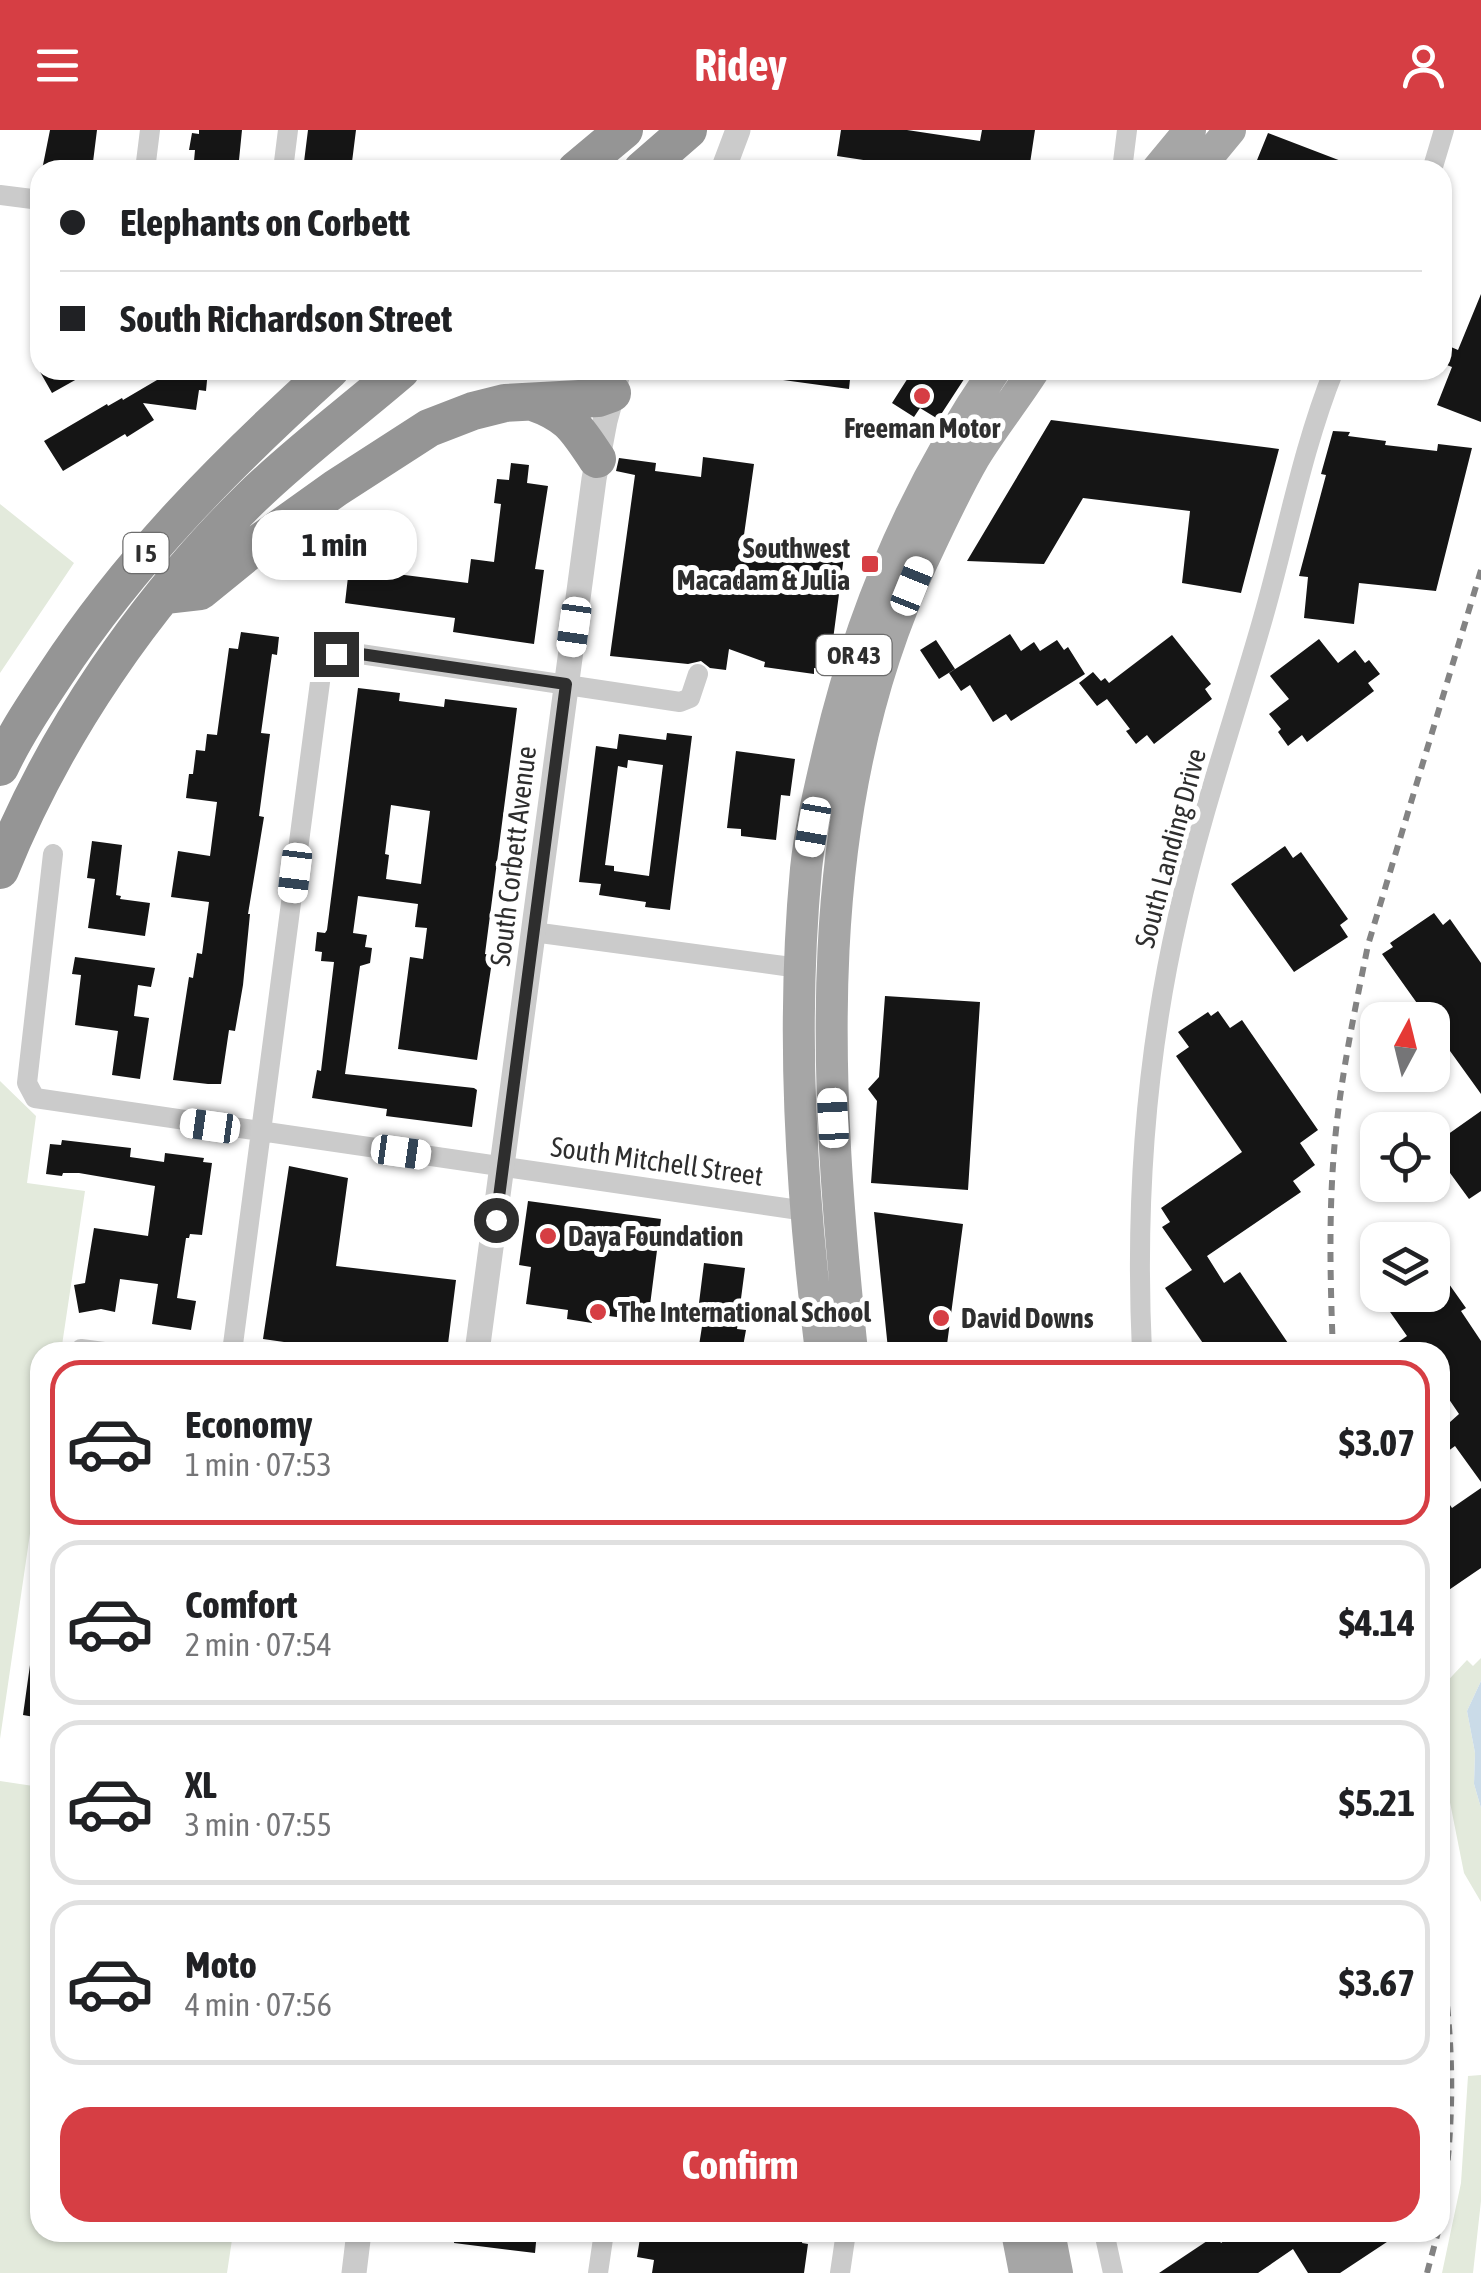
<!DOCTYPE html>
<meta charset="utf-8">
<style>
:root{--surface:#fff;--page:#f2f2f2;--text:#202124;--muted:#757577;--line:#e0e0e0;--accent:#d63e44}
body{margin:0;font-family:"Asap Condensed",sans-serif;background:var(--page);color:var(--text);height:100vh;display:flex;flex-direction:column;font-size:38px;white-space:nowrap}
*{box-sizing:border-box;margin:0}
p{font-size:32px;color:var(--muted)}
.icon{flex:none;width:55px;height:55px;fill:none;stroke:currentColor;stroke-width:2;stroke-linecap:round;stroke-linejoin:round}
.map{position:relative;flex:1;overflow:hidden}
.sheet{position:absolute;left:30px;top:1212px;width:1420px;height:900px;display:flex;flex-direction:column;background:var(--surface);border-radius:30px;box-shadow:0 2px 8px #0004}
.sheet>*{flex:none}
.guide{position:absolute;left:30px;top:30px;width:1422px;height:220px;border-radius:30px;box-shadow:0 2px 8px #0004;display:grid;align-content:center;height:220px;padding:0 30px;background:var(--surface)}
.needle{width:65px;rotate:7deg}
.buttons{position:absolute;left:1360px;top:872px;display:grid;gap:20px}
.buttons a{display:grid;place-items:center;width:90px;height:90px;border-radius:20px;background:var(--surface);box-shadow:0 2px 8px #0004;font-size:50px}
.end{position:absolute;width:45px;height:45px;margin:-22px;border:12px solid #2e2e2e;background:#fff;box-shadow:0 0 0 5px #fff}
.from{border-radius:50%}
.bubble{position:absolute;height:70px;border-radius:30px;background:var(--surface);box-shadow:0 2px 8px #0004;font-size:32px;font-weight:700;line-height:70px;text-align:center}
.car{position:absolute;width:30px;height:60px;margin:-30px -15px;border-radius:12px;box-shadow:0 0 8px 2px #0007;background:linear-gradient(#fff 24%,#345 0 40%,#fff 0 76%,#345 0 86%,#fff 0)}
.guide b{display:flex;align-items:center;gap:35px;height:95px;font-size:38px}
.guide b+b{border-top:2px solid var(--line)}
.guide i{width:25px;height:25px;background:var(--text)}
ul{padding:18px 0 0;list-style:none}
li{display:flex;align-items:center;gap:30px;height:165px;margin:0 20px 15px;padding:0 10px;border:5px solid var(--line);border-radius:30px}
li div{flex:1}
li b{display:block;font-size:38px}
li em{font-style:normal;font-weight:700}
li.on{border-color:var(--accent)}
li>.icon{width:90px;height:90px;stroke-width:1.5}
.action{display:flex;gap:20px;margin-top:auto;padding:20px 30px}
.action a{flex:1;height:115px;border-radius:30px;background:var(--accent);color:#fff;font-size:40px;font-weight:700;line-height:115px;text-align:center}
header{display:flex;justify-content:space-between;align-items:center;height:130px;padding:0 30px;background:var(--accent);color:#fff;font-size:45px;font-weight:700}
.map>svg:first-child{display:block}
</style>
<header><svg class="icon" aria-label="menu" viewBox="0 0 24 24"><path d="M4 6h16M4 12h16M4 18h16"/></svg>Ridey<svg class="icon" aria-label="person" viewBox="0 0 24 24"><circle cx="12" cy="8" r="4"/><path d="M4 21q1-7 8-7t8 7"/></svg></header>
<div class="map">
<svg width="1481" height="2143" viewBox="0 0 1481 2143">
<rect width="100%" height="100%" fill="#fff"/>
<path fill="#e3eadc" d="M 0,374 L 74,433 L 0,543 Z
M 0,951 L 36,986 L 27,1053 L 85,1061 L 61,1222 L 40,1222 L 40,1335 L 0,1609 Z
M 1481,1528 L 1481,1551 L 1467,1581 L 1475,1623 L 1474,1654 L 1481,1678 L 1481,1772 L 1464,1743 L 1440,1622 L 1440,1559 L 1467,1530 L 1473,1536 Z
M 0,1651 L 40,1657 L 40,2102 L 233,2103 L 227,2143 L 0,2143 Z
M 1481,1945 L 1481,2071 L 1473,2143 L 1442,2143 L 1461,2053 L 1468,1946 Z"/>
<path fill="#cadbe8" d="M 1481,1551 L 1481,1678 L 1474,1654 L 1475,1623 L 1467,1581 Z"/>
<path fill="#151515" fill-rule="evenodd" d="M 50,0 L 97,0 L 92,40 L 42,40 Z
M 199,0 L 242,0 L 238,40 L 200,40 L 201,32 L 194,31 L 195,20 L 189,20 L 192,3 L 199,4 Z
M 308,0 L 356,0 L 351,40 L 303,40 Z
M 841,0 L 907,0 L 980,11 L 982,0 L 1035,0 L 1029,40 L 929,40 L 837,26 Z
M 1268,3 L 1362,39 L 1362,40 L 1253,40 Z
M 1481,164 L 1481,292 L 1437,275 L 1452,237 L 1444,234 L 1451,217 L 1458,220 Z
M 39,240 L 93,240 L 52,263 Z
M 174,240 L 208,240 L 206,261 L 199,260 L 196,280 L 143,273 L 154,290 L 127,307 L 125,304 L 63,341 L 44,311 L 107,274 L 108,276 L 122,268 L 123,270 Z
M 784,240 L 851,240 L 849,259 L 783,250 Z
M 913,240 L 970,240 L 938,289 L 920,278 L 914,287 L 892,273 Z
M 1051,290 L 1279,319 L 1241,463 L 1182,453 L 1190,381 L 1083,368 L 1044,434 L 967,431 Z
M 1333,301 L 1350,302 L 1348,306 L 1386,311 L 1385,315 L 1437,321 L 1438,314 L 1472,318 L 1436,461 L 1359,453 L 1354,494 L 1304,488 L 1308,447 L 1299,446 L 1326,345 L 1321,344 Z
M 703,327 L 754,334 L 743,412 L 779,418 L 780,412 L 830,418 L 829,424 L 844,426 L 829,540 L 814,538 L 814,544 L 764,537 L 765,532 L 729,519 L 726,540 L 710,538 L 701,531 L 688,534 L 610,526 L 635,345 L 616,341 L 619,328 L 656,333 L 655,341 L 701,347 Z
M 511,333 L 529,335 L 527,353 L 548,356 L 535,439 L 544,440 L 534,514 L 453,502 L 455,488 L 345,473 L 349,438 L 468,453 L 471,429 L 494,432 L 501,374 L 494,373 L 497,349 L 509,350 Z
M 241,502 L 279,507 L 277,525 L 272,524 L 261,603 L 270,604 L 259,686 L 264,687 L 248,784 L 250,784 L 243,855 L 235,901 L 229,900 L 221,954 L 208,954 L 173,950 L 189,847 L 193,848 L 197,823 L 202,824 L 209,772 L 171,767 L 178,721 L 210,726 L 217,672 L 186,668 L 189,644 L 193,644 L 196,620 L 205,621 L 207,604 L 217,605 L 229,518 L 238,519 Z
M 1010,504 L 1021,521 L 1034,512 L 1040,521 L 1057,510 L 1064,520 L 1068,517 L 1085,544 L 1011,591 L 1006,584 L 993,592 L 970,555 L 961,561 L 949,543 Z
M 1172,505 L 1211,554 L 1205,559 L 1212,569 L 1154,614 L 1147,605 L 1136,614 L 1126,601 L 1130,599 L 1107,569 L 1097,576 L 1079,553 L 1093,542 L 1101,551 L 1105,548 L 1109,553 Z
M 1319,509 L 1338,533 L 1355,520 L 1365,533 L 1369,530 L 1380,544 L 1368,553 L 1374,561 L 1307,612 L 1302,605 L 1288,616 L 1278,602 L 1281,599 L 1269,584 L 1289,569 L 1270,546 Z
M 936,510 L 955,539 L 939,549 L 920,520 Z
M 358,558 L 400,563 L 399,571 L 444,577 L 445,569 L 517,578 L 485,824 L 493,825 L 477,930 L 398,919 L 410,827 L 423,829 L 427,798 L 415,797 L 418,774 L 358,766 L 353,803 L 367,805 L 365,817 L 372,818 L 370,833 L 360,836 L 345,944 L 474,958 L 477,960 L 472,997 L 386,986 L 387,979 L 312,968 L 317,940 L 321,941 L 334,832 L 321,831 L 322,822 L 315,821 L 317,802 L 325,803 L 327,800 ZM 391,675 L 430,681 L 421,754 L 386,749 L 389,725 L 385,724 Z
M 667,603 L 692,606 L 670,780 L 645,777 L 646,772 L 599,765 L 601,754 L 579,752 L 596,616 L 617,619 L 619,604 L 666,610 ZM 628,630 L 663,635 L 649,746 L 614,741 L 614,736 L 605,735 L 618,636 L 627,638 Z
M 736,621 L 795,629 L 790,666 L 781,665 L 776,710 L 741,706 L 741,699 L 727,698 Z
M 92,711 L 122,715 L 116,765 L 121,766 L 120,769 L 150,773 L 145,806 L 88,798 L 95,749 L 87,748 Z
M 1285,716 L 1293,728 L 1301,722 L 1348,789 L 1340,795 L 1348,807 L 1294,842 L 1231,754 Z
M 1434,783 L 1443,795 L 1450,789 L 1481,833 L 1481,964 L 1432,896 L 1432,890 L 1429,890 L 1382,824 L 1393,817 L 1390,813 Z
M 75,827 L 155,838 L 151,857 L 138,855 L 134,886 L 149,888 L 140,949 L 112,945 L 118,901 L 75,895 L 81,845 L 72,844 Z
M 885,866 L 980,872 L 968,1060 L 871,1053 L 877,971 L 868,959 L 879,947 Z
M 1218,881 L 1230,898 L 1242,890 L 1318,1000 L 1300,1013 L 1315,1035 L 1293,1051 L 1301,1062 L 1207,1126 L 1224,1153 L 1240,1142 L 1294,1222 L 1209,1222 L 1165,1158 L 1192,1140 L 1162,1097 L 1170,1092 L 1161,1078 L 1242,1022 L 1176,926 L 1189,917 L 1178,902 L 1208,882 L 1211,886 Z
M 1481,981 L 1481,1061 L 1469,1069 L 1434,1021 L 1441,1016 L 1437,1012 Z
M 62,1010 L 131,1018 L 130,1027 L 164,1032 L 165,1023 L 204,1028 L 203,1032 L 212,1033 L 202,1105 L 190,1104 L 189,1108 L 186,1108 L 177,1168 L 196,1171 L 191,1200 L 152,1194 L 158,1154 L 120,1149 L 115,1182 L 101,1179 L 79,1183 L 74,1155 L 85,1153 L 94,1098 L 148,1106 L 155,1056 L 79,1043 L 63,1043 L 62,1046 L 46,1044 L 50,1014 L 61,1015 Z
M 289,1036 L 348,1048 L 336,1136 L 456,1150 L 447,1222 L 348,1213 L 347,1221 L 263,1209 Z
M 528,1071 L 661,1089 L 648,1191 L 593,1184 L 592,1193 L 567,1189 L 568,1180 L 526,1174 L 531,1137 L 519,1135 Z
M 874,1082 L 963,1094 L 946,1222 L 888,1219 Z
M 1432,1130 L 1466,1178 L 1461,1181 L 1481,1211 L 1481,1352 L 1455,1316 L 1440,1327 L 1440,1301 L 1459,1284 L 1440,1256 L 1440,1222 L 1384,1222 L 1407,1206 L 1383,1172 L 1392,1165 L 1432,1165 Z
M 704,1133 L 745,1138 L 737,1199 L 746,1200 L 742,1222 L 698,1222 L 703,1190 L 697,1189 Z
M 1481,1358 L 1481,1438 L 1440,1466 L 1440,1360 L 1452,1378 Z
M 30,1535 L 40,1536 L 40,1588 L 23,1585 Z
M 455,2102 L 537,2102 L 535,2123 L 454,2113 Z
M 641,2102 L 804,2102 L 802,2113 L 808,2114 L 804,2143 L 652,2143 L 654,2130 L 637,2127 Z
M 1236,2102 L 1402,2102 L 1340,2143 L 1308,2143 L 1293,2119 L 1258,2143 L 1159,2143 L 1216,2105 L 1221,2113 Z"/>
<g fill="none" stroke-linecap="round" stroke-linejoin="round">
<path stroke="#cbcbcb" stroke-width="20" d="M 145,40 L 150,0
M 283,40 L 288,0
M 1122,40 L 1127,0
M 1432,40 L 1444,0
M 0,65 L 40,70
M 53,724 L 27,953 L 35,968 L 806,1081
M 533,802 L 799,838
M 81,1219 L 104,1222
M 232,1222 L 322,537 L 336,524 L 347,522 L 680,572 L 690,568 L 698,544
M 1142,1222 C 1135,1075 1145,930 1178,786 C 1200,688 1233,592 1261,495 C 1286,410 1301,322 1334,240
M 1104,2102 L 1113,2143
M 598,2143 L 604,2102
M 840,2143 L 846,2102"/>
<path stroke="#cbcbcb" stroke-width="25" d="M 723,40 L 738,0
M 477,1222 L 594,349 L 605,291 L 619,240
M 354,2143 L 359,2102"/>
<path stroke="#a6a6a6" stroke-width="32" d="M 1157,40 L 1190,0
M 1197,40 L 1230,0
M 821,1222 C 801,1062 791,900 806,739 C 810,699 820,658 829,619 C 861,482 915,356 995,240
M 852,1222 C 825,959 806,677 923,430 C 939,396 955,361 974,328 C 992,298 1015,270 1034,240
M 1017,2102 L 1025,2143
M 1049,2102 L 1057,2143"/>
<path stroke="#959595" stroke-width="38" d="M 576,40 L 624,0
M 642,40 L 688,0
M 533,272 C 570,285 576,298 597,329
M 165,465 L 200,461 L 259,413 L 336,358 L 429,298 L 473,281 L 505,273 L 598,268 L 612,263
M 0,637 C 15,605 35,575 55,545 C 132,428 226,334 330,240
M 0,740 C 55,603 145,472 250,369 C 297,323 351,283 401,240"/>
<path stroke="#838383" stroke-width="6" stroke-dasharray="10 8" stroke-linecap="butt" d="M 1333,1222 C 1330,1145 1328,1068 1337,991 C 1344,931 1356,874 1368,815 L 1481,440
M 1440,1823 C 1455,1913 1455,1999 1440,2089
M 1427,2143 L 1438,2102"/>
</g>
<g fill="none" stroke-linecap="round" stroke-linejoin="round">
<path stroke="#2e2e2e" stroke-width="12" d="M 336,524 L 347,522 L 566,554 L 496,1090"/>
</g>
<g fill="#d63e44" stroke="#fff" stroke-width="4">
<circle cx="922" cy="266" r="10"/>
<rect x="860" y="424" width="20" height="20" rx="5"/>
<circle cx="548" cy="1106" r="10"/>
<circle cx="598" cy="1182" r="10"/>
<circle cx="941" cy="1188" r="10"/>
</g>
<g text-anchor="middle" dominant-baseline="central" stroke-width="10" stroke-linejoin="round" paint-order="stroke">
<g fill="#fff" stroke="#6d6d6d" stroke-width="2.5">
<rect x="123.5" y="403" width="45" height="40" rx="8"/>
<rect x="816.5" y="505" width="75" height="40" rx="8"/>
</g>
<g font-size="25" font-weight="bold" fill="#2e2e2e">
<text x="146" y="423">I 5</text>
<text x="854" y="525">OR 43</text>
</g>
<g font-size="28" font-weight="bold" fill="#2e2e2e" stroke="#fff" text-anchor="start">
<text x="922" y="298" text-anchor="middle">Freeman Motor</text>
<text x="850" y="418" text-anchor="end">Southwest<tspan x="850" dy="32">Macadam &amp; Julia</tspan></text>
<text x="568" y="1106">Daya Foundation</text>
<text x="618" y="1182">The International School</text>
<text x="961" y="1188">David Downs</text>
</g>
<g font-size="28" fill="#2e2e2e" stroke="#fff">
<text transform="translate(1170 718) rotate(-75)">South Landing Drive</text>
<text transform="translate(513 726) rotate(-83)">South Corbett Avenue</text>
<text transform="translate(657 1031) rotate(8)">South Mitchell Street</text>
</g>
</g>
</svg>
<div class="buttons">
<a><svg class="needle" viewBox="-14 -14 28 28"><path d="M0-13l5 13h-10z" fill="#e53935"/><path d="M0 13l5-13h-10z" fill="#757577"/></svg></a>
<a><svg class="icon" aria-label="locate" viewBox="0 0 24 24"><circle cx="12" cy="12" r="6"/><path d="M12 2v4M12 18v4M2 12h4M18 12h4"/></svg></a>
<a><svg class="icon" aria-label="layers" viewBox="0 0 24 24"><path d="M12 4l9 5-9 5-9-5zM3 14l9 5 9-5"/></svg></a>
</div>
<i class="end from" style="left:496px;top:1090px"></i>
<i class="end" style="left:336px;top:524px"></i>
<div class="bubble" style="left:252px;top:380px;width:165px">1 min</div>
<i class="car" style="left:912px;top:456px;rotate:22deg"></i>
<i class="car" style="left:574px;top:497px;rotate:188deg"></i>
<i class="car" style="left:813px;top:697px;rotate:190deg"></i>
<i class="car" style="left:295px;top:743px;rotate:187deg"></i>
<i class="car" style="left:833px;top:988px;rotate:357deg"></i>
<i class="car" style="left:210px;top:996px;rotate:278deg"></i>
<i class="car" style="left:401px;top:1022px;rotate:98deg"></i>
<div class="guide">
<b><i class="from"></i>Elephants on Corbett</b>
<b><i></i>South Richardson Street</b>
</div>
<section class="sheet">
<ul>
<li class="on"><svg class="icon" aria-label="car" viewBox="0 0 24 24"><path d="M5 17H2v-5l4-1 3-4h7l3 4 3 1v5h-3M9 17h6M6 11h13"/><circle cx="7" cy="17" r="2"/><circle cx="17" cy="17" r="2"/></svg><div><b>Economy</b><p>1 min · 07:53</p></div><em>$3.07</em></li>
<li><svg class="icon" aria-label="car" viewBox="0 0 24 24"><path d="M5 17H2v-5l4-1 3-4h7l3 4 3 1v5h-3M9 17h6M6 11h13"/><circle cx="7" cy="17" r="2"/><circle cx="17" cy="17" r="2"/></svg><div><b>Comfort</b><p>2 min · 07:54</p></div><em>$4.14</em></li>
<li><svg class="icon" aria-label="car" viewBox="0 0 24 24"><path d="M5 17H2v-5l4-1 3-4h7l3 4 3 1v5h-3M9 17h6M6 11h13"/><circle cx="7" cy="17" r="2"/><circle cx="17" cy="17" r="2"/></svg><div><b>XL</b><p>3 min · 07:55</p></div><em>$5.21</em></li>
<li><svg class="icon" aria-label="car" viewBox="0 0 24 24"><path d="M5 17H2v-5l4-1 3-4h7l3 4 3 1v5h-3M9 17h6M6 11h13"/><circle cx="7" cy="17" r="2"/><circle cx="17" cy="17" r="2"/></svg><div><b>Moto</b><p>4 min · 07:56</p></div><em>$3.67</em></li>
</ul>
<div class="action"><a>Confirm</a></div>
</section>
</div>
